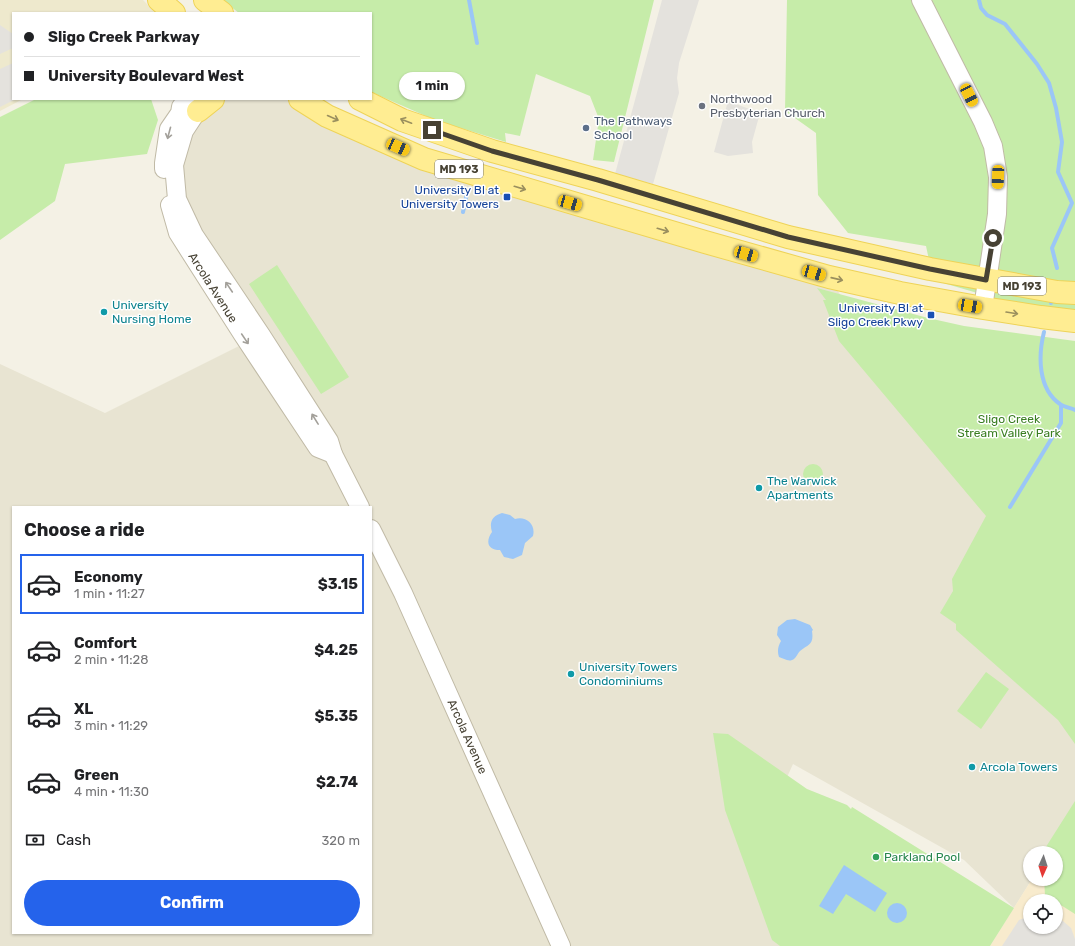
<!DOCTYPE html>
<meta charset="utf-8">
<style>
:root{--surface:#fff;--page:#f6f6f6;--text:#202124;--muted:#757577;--line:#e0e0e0;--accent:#2563eb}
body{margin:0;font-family:Rubik,sans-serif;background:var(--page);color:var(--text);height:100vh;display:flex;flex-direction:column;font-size:15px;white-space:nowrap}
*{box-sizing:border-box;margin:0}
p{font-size:13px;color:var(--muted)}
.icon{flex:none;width:22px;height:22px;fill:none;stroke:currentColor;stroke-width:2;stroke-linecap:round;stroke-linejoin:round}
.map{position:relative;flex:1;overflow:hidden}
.side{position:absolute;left:12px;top:506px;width:360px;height:428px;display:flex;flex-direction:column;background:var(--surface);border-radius:0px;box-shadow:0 1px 3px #0004}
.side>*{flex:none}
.hud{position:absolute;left:12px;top:12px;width:360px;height:88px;border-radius:0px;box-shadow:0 1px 3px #0004;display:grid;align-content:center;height:88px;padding:0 12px;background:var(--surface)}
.needle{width:26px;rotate:183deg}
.tools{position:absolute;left:1023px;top:846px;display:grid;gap:8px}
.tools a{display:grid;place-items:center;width:40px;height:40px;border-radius:50%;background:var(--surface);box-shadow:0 1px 3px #0004;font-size:20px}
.end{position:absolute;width:18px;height:18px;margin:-9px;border:5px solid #474234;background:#fff;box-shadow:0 0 0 2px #fff}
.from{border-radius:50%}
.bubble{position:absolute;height:28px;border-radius:14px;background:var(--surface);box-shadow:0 1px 3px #0004;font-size:13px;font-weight:700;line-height:28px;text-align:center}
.car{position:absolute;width:12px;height:24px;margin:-12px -6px;border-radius:5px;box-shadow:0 0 3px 1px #0007;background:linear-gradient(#f5c518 24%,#345 0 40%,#f5c518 0 76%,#345 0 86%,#f5c518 0)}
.hud b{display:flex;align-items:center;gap:14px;height:38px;font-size:15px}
.hud b+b{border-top:1px solid var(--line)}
.hud i{width:10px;height:10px;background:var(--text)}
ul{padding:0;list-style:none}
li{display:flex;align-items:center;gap:12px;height:60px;margin:0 8px 6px;padding:0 4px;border:2px solid transparent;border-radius:0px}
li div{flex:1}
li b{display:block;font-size:15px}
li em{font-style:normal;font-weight:700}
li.on{border-color:var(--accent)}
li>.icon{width:36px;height:36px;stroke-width:1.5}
h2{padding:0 12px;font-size:18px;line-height:48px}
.pay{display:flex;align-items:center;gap:10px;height:44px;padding:0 12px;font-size:15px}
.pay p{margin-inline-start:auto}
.button{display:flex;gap:8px;margin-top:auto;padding:8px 12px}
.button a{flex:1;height:46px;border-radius:24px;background:var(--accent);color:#fff;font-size:16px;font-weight:700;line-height:46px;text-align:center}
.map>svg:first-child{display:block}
</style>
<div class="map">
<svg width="1075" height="946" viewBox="0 0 1075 946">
<rect width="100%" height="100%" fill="#f4f1e5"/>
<path fill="#e8e4d2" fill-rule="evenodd" d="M 204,99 L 300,99 L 424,159 L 829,277 L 914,412 L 998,517 L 1075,708 L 1075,811 L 1048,853 L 1030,853 L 1030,879 L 1032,879 L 1014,908 L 964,860 L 793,764 L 768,819 L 801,946 L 0,946 L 0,364 L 105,413 L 261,335 L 194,235 L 174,165 ZM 13,507 L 371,507 L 371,933 L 13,933 Z"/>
<path fill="#f8ebcd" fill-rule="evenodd" d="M 1032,879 L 1056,879 L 1075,885 L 1075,946 L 990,946 ZM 1030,901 L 1056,901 L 1056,927 L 1030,927 Z"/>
<path fill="#eee9cd" d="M 0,0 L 143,0 L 156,13 L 13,13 L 13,99 L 23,99 L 0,111 Z"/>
<path fill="#c6eca9" d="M 222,0 L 654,0 L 614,162 L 593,160 L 599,119 L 590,96 L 536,74 L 520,136 L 505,133 L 506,142 L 435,120 L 371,92 L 371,13 L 239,13 Z
M 787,0 L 1075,0 L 1075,322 L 940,282 L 929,260 L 926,246 L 848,233 L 818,195 L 816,133 L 785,111 Z
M 36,99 L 151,99 L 158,120 L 147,154 L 65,164 L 55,201 L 0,240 L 0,117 Z
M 277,265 L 349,377 L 321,394 L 249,284 Z
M 817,288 L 928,318 L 964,326 L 1075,341 L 1075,744 L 1058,720 L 956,630 L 956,624 L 940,613 L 953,591 L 952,579 L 986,516 L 839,341 L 823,300 L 826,300 Z
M803 474a10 10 0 1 1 20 0a10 10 0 1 1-20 0Z
M 986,672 L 1009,689 L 981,729 L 957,711 Z
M 713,733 L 728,734 L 807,789 L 847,805 L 851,809 L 852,807 L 1014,908 L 990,946 L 780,946 L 772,940 L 725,810 Z
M 1075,801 L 1075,914 L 1045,895 L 1044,879 L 1056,879 L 1056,853 L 1044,853 L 1044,850 Z"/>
<path fill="#e4e2dd" d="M 662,0 L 699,0 L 679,63 L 677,78 L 679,93 L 653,184 L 615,174 Z
M 0,25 L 13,34 L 13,48 L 0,54 Z
M 13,63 L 13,99 L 16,99 L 0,107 L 0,69 Z
M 728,101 L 760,113 L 752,142 L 753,153 L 728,156 L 714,152 Z
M 1056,915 L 1071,928 L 1075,939 L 1075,946 L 1002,946 L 1019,920 L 1030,916 L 1030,927 L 1056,927 Z"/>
<path fill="#9bc6f7" d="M 502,513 L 510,515 L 515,519 C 526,516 536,524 533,536 L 525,543 L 522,555 L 513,559 L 504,557 L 500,550 C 488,550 485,542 492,532 C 489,522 492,516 502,513 Z
M 795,619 L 810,625 L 813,630 L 812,631 C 814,645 809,644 800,651 C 797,654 796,659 792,660 C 788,662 783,658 779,657 C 777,651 778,646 781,641 L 777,635 L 778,627 L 787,620 Z
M 844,865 L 887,893 L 875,912 L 846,894 L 833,914 L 819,906 Z
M887 913a10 10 0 1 1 20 0a10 10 0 1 1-20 0Z"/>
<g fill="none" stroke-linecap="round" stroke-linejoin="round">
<path stroke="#9bc6f7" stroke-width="4" d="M 469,0 L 477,43
M 979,0 L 981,8 L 987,15 L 1005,24 L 1037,64 L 1049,83 L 1056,108 L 1062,142 L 1058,172 L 1072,203 L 1052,248 L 1057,268
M 463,212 L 467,193
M 1051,303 L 1051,302
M 1044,332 C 1038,356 1038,389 1060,404 C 1064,407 1071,408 1075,410
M 1010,507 L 1061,423 L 1061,405"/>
<g stroke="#c0baa6" stroke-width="20">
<g id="minor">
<path d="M 921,0 L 983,122 L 993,146 L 998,177 L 997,214 L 983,308"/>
<path d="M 205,99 L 184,131 L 174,165 L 177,199 L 194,235 L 261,335 L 329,441 L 333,454 L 360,507"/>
<path d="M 164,169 L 164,163 L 169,129 L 180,113 L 181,107 L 187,99"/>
<path id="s1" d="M 170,205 L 178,233 L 243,335 L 318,448 L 333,454"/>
<path id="s2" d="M 371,529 L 403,593 L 561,946"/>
</g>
</g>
<g stroke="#eed358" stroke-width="24">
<path id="major" d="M 159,0 L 174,13
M 205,0 L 222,13
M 300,99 L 327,116 L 424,159 L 705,242 L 829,277 L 900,293 L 983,308 L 1041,317 L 1075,321
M 360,99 L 402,120 L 492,151 L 598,180 L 788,237 L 930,269 L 1057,292 L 1075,293
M 198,111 L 213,99"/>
</g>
<use href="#minor" stroke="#fff" stroke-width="18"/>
<use href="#major" stroke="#ffed92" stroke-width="22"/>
</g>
<defs><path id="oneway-shaft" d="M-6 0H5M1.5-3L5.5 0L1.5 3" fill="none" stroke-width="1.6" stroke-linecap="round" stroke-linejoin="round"/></defs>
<g stroke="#9a8f5e">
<use href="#oneway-shaft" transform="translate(333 118) rotate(24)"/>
<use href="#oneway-shaft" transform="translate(406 121) rotate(-159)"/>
<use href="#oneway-shaft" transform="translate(520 188) rotate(16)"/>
<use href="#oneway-shaft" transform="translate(663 230) rotate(16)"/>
<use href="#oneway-shaft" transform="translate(837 279) rotate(13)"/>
<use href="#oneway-shaft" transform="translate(1012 313) rotate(9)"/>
</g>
<g stroke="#a3a09a">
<use href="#oneway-shaft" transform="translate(169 133) rotate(105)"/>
<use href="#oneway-shaft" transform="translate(229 287) rotate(-124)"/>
<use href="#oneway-shaft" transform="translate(245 339) rotate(56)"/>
<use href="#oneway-shaft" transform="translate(315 419) rotate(-122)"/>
</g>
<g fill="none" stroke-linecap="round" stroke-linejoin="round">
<path stroke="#474234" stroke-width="5" d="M 432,130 L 492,151 L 598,180 L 788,237 L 930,269 L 986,280 L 993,238"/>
</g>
<circle fill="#6b7280" stroke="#fff" stroke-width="1.5" cx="702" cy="106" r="4"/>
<circle fill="#5c6f8a" stroke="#fff" stroke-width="1.5" cx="586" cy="128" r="4"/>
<g fill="#1a4fb4" stroke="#fff" stroke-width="1.5">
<rect x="503" y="193" width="8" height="8" rx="2"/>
<rect x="927" y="311" width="8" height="8" rx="2"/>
</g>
<g fill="#0f9aa8" stroke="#fff" stroke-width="1.5">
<circle cx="104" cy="312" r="4"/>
<circle cx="759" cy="488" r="4"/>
<circle cx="571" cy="674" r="4"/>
<circle cx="972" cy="767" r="4"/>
</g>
<circle fill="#2e9e5b" stroke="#fff" stroke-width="1.5" cx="876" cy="857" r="4"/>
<g text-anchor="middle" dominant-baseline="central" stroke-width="3" stroke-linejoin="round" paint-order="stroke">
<g fill="#fff" stroke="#7e7b71" stroke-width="1">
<rect x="435" y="160" width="48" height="18" rx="3"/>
<rect x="998" y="277" width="48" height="18" rx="3"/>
</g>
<g font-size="11" font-weight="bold" fill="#474234">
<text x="459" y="169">MD 193</text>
<text x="1022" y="286">MD 193</text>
</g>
<g font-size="12" fill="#5b616d" stroke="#fff" text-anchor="start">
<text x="710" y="99">Northwood<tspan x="710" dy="14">Presbyterian Church</tspan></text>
</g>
<g font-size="12" fill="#4e5e75" stroke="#fff" text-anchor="start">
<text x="594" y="121">The Pathways<tspan x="594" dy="14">School</tspan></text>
</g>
<g font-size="12" fill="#164399" stroke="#fff" text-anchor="end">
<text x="499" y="190">University Bl at<tspan x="499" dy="14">University Towers</tspan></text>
<text x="923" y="308">University Bl at<tspan x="923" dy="14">Sligo Creek Pkwy</tspan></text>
</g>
<g font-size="12" fill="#474234" stroke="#fff">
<text stroke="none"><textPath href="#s1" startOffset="94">Arcola Avenue</textPath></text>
<text stroke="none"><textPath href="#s2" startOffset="229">Arcola Avenue</textPath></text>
</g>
<g font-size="12" fill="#0d838f" stroke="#fff" text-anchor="start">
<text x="112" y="305">University<tspan x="112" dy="14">Nursing Home</tspan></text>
<text x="767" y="481">The Warwick<tspan x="767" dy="14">Apartments</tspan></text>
<text x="579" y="667">University Towers<tspan x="579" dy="14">Condominiums</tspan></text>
<text x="980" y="767">Arcola Towers</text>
</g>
<g font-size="12" fill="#3a7e22" stroke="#fff">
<text x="1009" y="419">Sligo Creek<tspan x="1009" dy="14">Stream Valley Park</tspan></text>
</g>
<g font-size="12" fill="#27864d" stroke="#fff" text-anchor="start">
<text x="884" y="857">Parkland Pool</text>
</g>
</g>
</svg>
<div class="tools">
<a><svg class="needle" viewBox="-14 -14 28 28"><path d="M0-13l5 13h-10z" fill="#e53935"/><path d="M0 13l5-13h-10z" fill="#757577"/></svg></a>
<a><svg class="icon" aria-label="locate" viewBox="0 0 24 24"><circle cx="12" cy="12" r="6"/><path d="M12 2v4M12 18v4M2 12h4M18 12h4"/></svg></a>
</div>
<i class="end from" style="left:993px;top:238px"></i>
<i class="end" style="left:432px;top:130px"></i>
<div class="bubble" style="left:399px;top:72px;width:66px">1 min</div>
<i class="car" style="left:969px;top:95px;rotate:153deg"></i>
<i class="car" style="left:398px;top:147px;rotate:114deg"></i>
<i class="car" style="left:998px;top:177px;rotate:182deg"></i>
<i class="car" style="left:570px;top:203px;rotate:106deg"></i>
<i class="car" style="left:746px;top:254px;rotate:106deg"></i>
<i class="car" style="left:814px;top:273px;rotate:106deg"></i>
<i class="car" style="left:970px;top:306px;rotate:100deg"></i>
<div class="hud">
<b><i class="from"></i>Sligo Creek Parkway</b>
<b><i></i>University Boulevard West</b>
</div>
<section class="side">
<h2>Choose a ride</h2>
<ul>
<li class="on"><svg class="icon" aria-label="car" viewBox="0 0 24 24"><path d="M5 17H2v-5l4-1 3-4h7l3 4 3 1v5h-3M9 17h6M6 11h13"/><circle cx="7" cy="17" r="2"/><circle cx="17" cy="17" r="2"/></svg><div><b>Economy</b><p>1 min · 11:27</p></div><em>$3.15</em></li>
<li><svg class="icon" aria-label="car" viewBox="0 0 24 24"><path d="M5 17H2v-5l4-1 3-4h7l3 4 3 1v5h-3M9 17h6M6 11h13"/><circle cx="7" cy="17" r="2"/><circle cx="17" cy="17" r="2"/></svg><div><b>Comfort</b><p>2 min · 11:28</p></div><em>$4.25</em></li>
<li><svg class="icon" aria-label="car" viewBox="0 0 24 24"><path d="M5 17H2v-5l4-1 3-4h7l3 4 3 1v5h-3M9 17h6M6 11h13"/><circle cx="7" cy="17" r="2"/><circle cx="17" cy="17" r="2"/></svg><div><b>XL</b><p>3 min · 11:29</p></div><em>$5.35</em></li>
<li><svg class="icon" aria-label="car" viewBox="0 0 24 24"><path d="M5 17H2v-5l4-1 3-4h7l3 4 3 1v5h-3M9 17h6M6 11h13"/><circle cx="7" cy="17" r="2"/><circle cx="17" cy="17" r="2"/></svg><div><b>Green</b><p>4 min · 11:30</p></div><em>$2.74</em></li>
</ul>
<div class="pay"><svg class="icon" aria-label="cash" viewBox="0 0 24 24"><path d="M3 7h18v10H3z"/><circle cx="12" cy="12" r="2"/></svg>Cash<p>320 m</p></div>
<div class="button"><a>Confirm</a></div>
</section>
</div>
